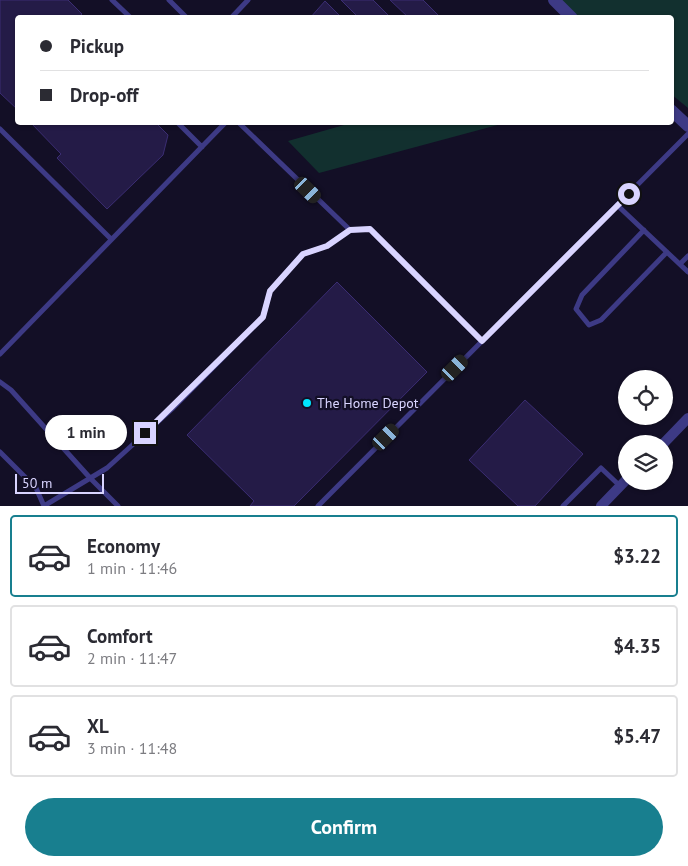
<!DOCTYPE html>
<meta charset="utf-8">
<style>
:root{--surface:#fff;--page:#f7f7f7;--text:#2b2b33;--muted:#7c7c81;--line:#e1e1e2;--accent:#187f8f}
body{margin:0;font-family:"PT Sans",sans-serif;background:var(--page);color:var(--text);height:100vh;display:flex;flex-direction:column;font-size:19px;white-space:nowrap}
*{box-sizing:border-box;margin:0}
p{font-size:16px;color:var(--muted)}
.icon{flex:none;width:28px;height:28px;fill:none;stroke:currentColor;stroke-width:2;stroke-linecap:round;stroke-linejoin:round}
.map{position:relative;height:506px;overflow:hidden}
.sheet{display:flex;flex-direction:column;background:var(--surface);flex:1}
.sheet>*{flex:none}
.guide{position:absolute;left:15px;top:15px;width:659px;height:110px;border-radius:5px;box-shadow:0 1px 4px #0004;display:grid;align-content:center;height:110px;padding:0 25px;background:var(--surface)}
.buttons{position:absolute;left:618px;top:370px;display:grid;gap:10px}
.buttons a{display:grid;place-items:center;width:55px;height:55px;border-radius:50%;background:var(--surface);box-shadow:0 1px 4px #0004;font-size:25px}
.scale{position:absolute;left:15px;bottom:12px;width:89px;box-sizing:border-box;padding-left:5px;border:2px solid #d9d4ff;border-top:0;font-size:14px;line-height:18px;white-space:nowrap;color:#d9d4ff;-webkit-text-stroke:4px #130f26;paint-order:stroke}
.end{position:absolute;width:22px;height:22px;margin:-11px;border:6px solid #d9d4ff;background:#111;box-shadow:0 0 0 2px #111}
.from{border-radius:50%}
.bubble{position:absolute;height:35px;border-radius:18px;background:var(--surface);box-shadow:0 1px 4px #0004;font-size:16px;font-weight:800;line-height:35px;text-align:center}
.car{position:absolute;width:15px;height:30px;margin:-15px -8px;border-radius:6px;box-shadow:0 0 4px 1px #0007;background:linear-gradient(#222 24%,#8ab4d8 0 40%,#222 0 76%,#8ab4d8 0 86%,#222 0)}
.guide b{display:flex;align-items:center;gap:18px;height:48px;font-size:19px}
.guide b+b{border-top:1px solid var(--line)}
.guide i{width:12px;height:12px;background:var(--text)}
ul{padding:9px 0 0;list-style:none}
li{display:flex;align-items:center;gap:15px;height:82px;margin:0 10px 8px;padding:0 15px;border:2px solid var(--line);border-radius:5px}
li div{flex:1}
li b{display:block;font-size:19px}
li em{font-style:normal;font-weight:800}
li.selected{border-color:var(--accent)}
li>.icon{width:45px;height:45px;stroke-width:1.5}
.primary-button{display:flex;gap:10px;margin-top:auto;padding:10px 25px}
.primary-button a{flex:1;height:58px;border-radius:30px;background:var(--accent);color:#fff;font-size:20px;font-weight:800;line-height:58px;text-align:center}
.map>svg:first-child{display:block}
</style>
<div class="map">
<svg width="688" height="506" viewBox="0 0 688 506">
<rect width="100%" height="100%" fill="#130f26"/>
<path fill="#12302f" d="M 554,0 L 688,0 L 688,108 L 671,94 L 671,18 L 572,17 Z
M 351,123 L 351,122 L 505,123 L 319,173 L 288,141 Z"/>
<path fill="#241b47" stroke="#3b2d73" d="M 0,0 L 68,0 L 82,14 L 78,18 L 18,18 L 18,110 L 0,93 Z
M 341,0 L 373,0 L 391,18 L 359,18 Z
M 390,0 L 423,0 L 441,18 L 409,18 Z
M 325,1 L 342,18 L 310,18 Z
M 30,122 L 155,122 L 168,135 L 163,155 L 107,209 L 57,158 L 61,154 Z
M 337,282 L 427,372 L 294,506 L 250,506 L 254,501 L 187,435 Z
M 525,400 L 583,454 L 535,506 L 518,506 L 469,460 Z"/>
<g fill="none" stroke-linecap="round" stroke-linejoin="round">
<path stroke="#3d3a85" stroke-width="5" d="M 112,0 L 131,18
M 169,0 L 187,18
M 231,18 L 248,0
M 177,122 L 202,147
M 238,122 L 350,230
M 0,129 L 111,239
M 617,205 L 688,272
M 644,230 L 582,295 L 576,309 L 589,325 L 601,320 L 667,252
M 680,264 L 688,256
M 0,354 L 226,122
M 0,382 L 11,390 L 91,479 L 118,506
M 0,452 L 36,488 L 44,506
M 44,506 L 107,468 L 172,409 L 263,317 L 270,291 L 303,254 L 327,246 L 350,230 L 370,229 L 482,341
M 318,506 L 688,134
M 563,506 L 601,468 L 620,486"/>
<path stroke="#3d3a85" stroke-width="10" d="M 663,444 L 688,418
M 601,506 L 626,480"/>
<path stroke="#3d3a85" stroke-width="12" d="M 554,0 L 572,18
M 671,110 L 688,126"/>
</g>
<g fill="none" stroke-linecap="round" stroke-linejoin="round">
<path stroke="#d9d4ff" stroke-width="6" d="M 145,433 L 263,317 L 270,291 L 303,254 L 327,246 L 350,230 L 370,229 L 482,341 L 629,194"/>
</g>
<circle fill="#00e5ff" stroke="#130f26" stroke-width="2" cx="307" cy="403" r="5"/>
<g text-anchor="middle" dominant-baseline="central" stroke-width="4.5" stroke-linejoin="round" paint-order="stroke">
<g font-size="14" fill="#d9d4ff" stroke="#130f26" text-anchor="start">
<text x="317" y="403">The Home Depot</text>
</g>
</g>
</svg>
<div class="buttons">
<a><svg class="icon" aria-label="locate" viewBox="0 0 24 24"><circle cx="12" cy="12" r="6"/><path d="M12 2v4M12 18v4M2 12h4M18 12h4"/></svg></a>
<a><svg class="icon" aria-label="layers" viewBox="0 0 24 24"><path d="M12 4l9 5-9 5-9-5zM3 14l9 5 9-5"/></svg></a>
</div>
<div class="scale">50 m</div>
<i class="end from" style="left:629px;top:194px"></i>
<i class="end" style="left:145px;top:433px"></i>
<div class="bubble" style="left:45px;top:415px;width:82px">1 min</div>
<i class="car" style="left:308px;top:190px;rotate:134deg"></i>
<i class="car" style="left:455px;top:368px;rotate:45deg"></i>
<i class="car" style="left:386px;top:437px;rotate:45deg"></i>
<div class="guide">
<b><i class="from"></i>Pickup</b>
<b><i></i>Drop-off</b>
</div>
</div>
<section class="sheet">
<ul>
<li class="selected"><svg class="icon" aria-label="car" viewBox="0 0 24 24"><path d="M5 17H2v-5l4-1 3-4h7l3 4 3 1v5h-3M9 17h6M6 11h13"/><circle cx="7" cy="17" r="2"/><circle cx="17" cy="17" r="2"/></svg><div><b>Economy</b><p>1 min · 11:46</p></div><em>$3.22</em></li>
<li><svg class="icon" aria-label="car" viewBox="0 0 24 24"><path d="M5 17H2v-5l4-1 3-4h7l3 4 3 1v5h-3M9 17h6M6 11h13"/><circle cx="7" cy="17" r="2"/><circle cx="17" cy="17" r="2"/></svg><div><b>Comfort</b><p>2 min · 11:47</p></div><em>$4.35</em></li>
<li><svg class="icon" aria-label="car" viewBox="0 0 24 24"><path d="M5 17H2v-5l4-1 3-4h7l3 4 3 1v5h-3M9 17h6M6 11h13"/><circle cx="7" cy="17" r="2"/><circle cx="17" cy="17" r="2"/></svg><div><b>XL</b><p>3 min · 11:48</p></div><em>$5.47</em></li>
</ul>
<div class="primary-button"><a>Confirm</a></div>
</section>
